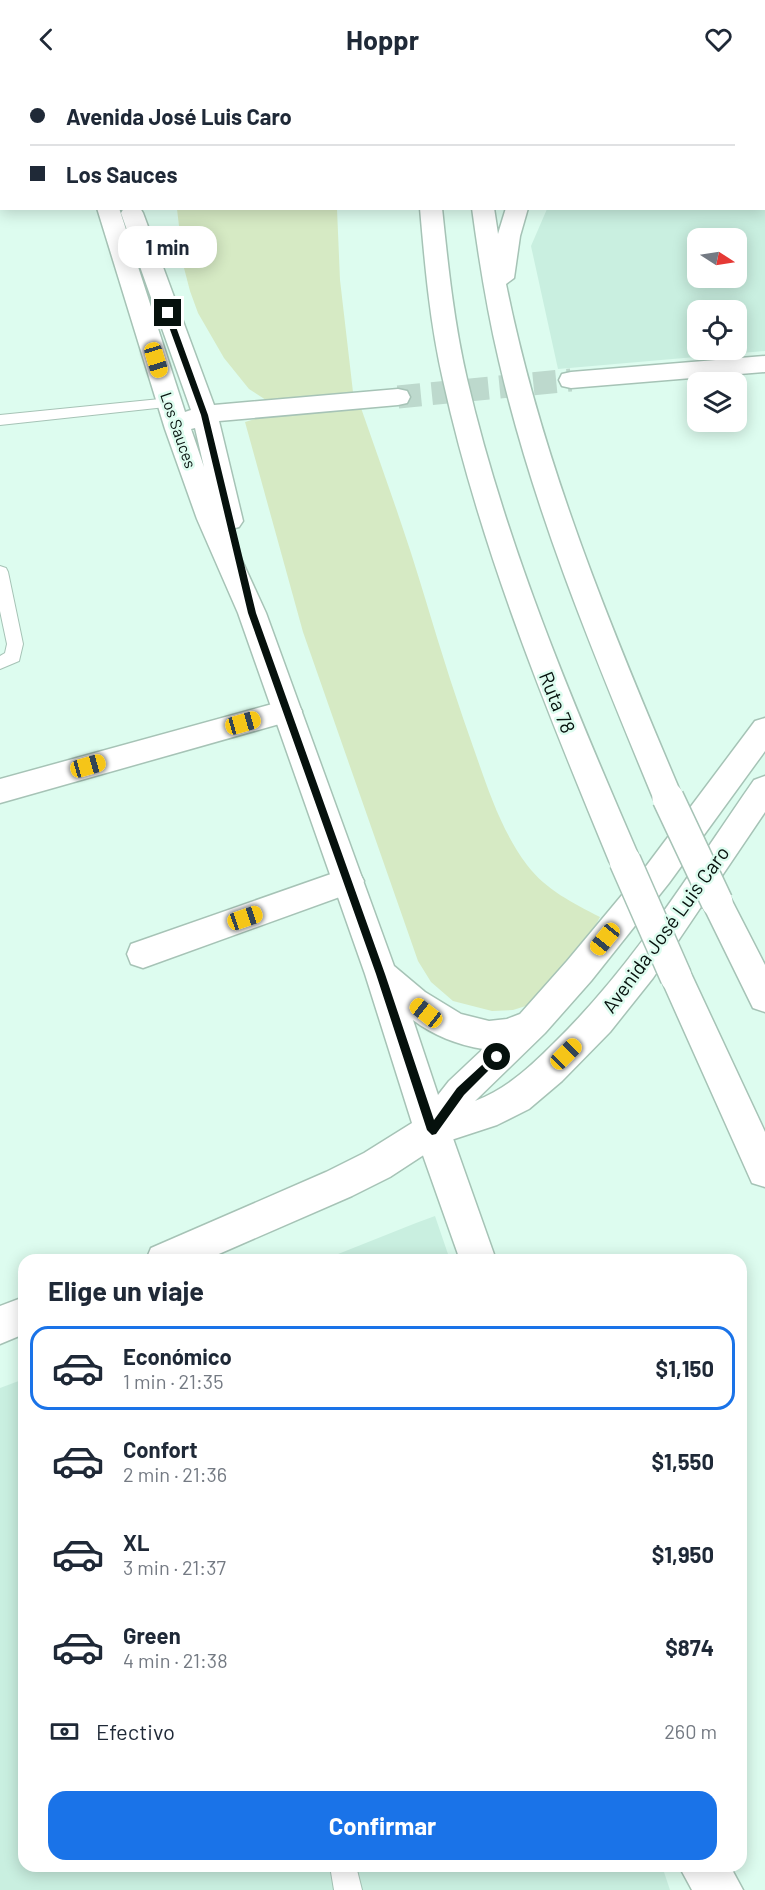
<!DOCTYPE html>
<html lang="es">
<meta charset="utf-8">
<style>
:root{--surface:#fff;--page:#f2f2f3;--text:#1f2937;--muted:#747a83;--line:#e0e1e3;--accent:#1a73e8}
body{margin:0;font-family:Barlow,sans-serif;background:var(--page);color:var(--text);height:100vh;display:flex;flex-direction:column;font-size:22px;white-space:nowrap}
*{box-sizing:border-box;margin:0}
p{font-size:20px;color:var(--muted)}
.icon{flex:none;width:33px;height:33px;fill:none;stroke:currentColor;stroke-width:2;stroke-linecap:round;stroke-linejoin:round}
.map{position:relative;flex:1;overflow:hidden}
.side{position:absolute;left:18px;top:1176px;width:729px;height:618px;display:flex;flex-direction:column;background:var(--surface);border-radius:18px;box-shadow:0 3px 15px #0003}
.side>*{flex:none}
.hud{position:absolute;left:0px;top:0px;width:765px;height:132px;box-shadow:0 3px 15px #0003;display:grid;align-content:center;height:132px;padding:0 30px;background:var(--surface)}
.needle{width:39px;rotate:102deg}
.fabs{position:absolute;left:687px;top:150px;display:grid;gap:12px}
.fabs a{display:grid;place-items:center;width:60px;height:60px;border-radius:12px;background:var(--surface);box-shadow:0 3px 15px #0003;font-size:30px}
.end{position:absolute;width:27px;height:27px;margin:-14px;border:8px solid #06110d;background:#fff;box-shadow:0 0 0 3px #fff}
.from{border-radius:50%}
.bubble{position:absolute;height:42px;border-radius:18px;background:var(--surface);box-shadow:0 3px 15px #0003;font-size:20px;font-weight:700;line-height:42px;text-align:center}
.car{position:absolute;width:18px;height:36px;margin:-18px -9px;border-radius:8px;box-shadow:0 0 4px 2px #0007;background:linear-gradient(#f5c518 24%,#345 0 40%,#f5c518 0 76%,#345 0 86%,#f5c518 0)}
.hud b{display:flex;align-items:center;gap:21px;height:57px;font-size:22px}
.hud b+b{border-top:2px solid var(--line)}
.hud i{width:15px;height:15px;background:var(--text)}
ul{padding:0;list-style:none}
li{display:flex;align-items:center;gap:18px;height:84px;margin:0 12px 9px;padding:0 18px;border:3px solid transparent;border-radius:18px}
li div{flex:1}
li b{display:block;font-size:22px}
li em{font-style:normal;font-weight:700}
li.selected{border-color:var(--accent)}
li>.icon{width:54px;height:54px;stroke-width:1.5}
h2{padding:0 30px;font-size:27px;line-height:72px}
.pay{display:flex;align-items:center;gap:15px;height:66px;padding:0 30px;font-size:22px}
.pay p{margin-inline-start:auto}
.button{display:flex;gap:12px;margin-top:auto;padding:12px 30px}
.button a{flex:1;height:69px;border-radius:18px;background:var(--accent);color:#fff;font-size:24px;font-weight:700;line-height:69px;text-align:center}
header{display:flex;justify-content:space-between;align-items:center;height:78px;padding:0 30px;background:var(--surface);font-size:27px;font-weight:700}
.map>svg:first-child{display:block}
</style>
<header><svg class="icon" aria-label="back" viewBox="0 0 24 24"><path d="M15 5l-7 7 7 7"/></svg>Hoppr<svg class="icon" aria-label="heart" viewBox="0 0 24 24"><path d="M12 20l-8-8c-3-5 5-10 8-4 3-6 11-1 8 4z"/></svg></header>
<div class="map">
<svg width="765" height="1812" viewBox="0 0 765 1812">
<rect width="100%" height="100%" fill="#ddfcef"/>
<path fill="#c9efe0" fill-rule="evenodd" d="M 601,0 L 765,0 L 765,273 L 558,291 L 531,168 L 547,131 L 764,130 L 764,2 ZM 698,160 L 736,160 L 736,200 L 698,200 ZM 698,232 L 736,232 L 736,272 L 698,272 Z
M 435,1138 L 450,1182 L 323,1182 L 416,1145 Z
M 24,1301 L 24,1788 L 662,1788 L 670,1812 L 0,1812 L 0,1310 Z"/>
<path fill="#d6eac4" d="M 177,131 L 337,131 L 340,202 L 353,314 L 266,322 L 249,311 L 224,280 L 198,235 L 190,213 L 184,190 Z
M 361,330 C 383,393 406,456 425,520 C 441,574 458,627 477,680 C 490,717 503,755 527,787 C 546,812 573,825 600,839 L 570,895 L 529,927 L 513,932 L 492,933 L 453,923 L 431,904 L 418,883 L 303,554 L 245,344 L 265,338 Z"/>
<path fill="#9cbdb9" stroke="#63827f" stroke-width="1.5" d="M 683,0 L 765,0 L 765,87 L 764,2 Z"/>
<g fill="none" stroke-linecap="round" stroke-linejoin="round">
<path stroke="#bdd9cd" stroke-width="23" stroke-dasharray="23 11" stroke-linecap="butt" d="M 398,319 L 571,302"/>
<g stroke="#a6c3b6" stroke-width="2">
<path id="lane" d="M 170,320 L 177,325 L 175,328 L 0,347 L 0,337 Z
M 0,488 L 6,490 L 8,494 L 23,566 L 19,583 L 0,591 L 0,578 L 5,575 L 7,566 L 0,533 Z
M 330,1788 L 356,1788 L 362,1812 L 334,1812 Z"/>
</g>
<g stroke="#a6c3b6" stroke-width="3">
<path id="street" d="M 287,622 L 297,625 L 302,633 L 297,641 L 0,725 L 0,701 Z
M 348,790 L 359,794 L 364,803 L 359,812 L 143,890 L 131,886 L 127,876 L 131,866 Z
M 432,1036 L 444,1041 L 450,1052 L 496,1182 L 460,1182 L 414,1052 L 420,1041 Z
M 679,1788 L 730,1788 L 743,1812 L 692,1812 Z"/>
</g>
<g stroke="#a6c3b6" stroke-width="3">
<path id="primary" d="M 36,0 L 63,0 L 35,2 Z
M 115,0 L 137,0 L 138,2 L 116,2 Z
M 0,4 L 2,4 L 2,16 L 0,16 Z
M 0,80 L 2,80 L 2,92 L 0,92 Z
M 97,130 L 119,130 L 185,334 L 191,332 L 121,135 L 124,130 L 140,130 L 143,135 L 214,327 L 398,311 L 407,313 L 410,319 L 407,325 L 398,327 L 219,343 L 243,443 L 239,449 L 228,452 L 266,535 L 394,888 L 425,914 L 461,936 L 489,943 L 507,941 L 520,936 L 567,883 L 647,787 L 755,643 L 765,640 L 765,673 L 669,805 L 591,903 L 545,955 L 475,1023 C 507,1011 531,988 555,964 C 634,887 692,791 754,702 L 765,698 L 765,734 L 653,900 L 610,954 L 562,1003 L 529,1031 L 497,1047 L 442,1065 L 390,1099 L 352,1118 L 205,1182 L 146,1182 L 151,1170 L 326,1094 L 364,1075 L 412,1045 L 365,896 L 238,535 L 197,441 L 165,351 ZM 195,350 L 204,389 L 191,351 ZM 413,942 C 433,957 458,967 483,971 L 449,1003 L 438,1017 Z
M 765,278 L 765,294 L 571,310 L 562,308 L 559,302 L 562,296 L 571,294 Z
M 24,1219 L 24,1256 L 0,1266 L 0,1228 Z"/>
</g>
<g stroke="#a6c3b6" stroke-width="3">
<path id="highway" d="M 15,0 L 36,0 L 14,2 Z
M 400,0 L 420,0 L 421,2 L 401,2 Z
M 464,0 L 484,0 L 484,2 L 464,2 Z
M 529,0 L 549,0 L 549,2 L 529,2 Z
M 420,130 L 442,130 C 448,188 454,245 467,301 C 506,468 573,626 641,783 L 636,792 L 625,796 L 614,792 L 609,783 C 544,626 480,469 443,302 C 430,245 425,188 420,130 Z
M 472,130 L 494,130 L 498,156 L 506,130 L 528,130 L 520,158 L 514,200 L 506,206 C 542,385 612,553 683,720 L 679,728 L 668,732 L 657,728 L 653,720 C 594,577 534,434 499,283 C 487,232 479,182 472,130 Z
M 717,811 L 728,815 L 765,887 L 765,934 L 753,930 L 701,824 L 706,815 Z
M 676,885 L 688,889 L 765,1054 L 765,1109 L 752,1105 L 660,899 L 664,889 Z"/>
</g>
<use href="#lane" fill="#fff" fill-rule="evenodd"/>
<use href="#street" fill="#fff" fill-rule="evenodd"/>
<use href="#primary" fill="#fff" fill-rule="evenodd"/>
<use href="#highway" fill="#fff" fill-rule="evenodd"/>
<g stroke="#a6c3b6" stroke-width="34" stroke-linecap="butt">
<path id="highway-bridge" d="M 668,720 L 717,824
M 625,783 L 676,899"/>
</g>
<use href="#highway-bridge" stroke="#fff" stroke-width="31"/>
</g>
<path fill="#06110d" d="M 168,232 L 171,235 L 208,337 L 256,535 L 385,896 L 434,1042 L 457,1010 L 494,976 L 497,974 L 502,979 L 464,1017 L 436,1056 L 432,1057 L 427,1052 L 376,896 L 248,535 L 201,337 L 164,235 Z"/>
<g text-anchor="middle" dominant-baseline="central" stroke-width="5" stroke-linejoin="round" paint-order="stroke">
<g font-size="16" fill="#06110d" stroke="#ddfcef">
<text transform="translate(179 352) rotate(71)">Los Sauces</text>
</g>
<g font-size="20" fill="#06110d" stroke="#ddfcef">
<text transform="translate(558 624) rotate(68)">Ruta 78</text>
<text transform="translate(665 851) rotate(-54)">Avenida José Luis Caro</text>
</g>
</g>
</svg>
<div class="fabs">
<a><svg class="needle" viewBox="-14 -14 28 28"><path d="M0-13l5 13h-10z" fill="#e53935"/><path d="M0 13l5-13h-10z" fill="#747a83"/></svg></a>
<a><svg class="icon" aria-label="locate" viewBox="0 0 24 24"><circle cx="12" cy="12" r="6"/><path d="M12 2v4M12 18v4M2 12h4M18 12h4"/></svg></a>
<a><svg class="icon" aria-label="layers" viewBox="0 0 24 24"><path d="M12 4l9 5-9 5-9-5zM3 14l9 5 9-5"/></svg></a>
</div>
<i class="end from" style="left:497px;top:979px"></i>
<i class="end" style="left:168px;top:235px"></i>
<div class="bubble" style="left:118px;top:148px;width:99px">1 min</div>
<i class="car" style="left:156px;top:282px;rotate:163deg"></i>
<i class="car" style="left:243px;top:645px;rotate:74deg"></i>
<i class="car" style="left:88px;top:688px;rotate:74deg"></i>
<i class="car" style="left:245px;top:840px;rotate:71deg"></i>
<i class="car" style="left:605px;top:861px;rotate:219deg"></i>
<i class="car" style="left:426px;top:935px;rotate:308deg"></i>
<i class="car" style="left:566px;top:976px;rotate:45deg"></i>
<div class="hud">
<b><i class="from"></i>Avenida José Luis Caro</b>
<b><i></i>Los Sauces</b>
</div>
<section class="side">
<h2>Elige un viaje</h2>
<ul>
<li class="selected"><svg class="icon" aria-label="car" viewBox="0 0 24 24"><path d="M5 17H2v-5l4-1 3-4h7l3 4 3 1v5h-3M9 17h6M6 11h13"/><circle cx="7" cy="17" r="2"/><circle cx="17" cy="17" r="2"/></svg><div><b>Económico</b><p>1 min · 21:35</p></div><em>$1,150</em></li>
<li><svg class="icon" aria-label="car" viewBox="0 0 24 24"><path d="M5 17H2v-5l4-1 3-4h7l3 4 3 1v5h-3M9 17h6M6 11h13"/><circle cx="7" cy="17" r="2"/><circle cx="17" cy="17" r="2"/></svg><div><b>Confort</b><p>2 min · 21:36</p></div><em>$1,550</em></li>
<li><svg class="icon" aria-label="car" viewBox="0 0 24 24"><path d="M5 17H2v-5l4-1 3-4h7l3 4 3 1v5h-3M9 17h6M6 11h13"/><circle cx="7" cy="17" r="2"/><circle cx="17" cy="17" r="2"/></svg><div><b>XL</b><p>3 min · 21:37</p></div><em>$1,950</em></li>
<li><svg class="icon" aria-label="car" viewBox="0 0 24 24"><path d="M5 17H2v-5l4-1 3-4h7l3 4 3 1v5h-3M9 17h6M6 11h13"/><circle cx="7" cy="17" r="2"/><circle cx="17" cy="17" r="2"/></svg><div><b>Green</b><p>4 min · 21:38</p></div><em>$874</em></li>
</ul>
<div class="pay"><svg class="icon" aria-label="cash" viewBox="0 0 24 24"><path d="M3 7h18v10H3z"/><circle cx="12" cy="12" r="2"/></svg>Efectivo<p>260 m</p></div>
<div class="button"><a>Confirmar</a></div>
</section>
</div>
